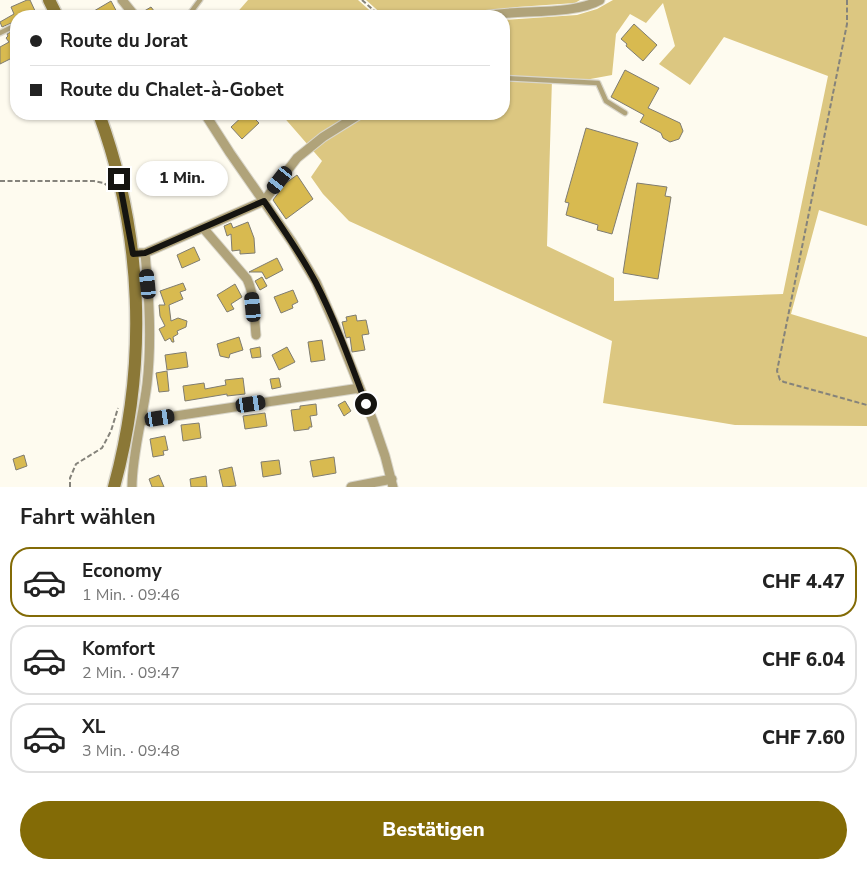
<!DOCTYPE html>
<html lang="de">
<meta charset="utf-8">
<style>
:root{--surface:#fff;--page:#f2f2f2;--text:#222;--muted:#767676;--line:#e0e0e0;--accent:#836b06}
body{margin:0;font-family:"Nunito Sans",sans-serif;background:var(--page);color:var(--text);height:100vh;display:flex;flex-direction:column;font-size:19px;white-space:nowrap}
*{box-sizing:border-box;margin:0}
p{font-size:16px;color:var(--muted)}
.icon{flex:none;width:28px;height:28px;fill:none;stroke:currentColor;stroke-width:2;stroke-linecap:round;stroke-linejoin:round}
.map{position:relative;height:487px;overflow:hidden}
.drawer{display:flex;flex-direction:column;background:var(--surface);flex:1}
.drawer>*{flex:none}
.guide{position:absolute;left:10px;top:10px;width:500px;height:110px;border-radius:20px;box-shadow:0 1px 4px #0004;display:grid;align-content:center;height:110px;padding:0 20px;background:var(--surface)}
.end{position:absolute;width:22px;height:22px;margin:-11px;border:6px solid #151410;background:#fff;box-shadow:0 0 0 2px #fff}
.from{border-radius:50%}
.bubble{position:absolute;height:35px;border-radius:18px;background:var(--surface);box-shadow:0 1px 4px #0004;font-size:16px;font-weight:800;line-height:35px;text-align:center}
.car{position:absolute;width:15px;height:30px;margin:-15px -8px;border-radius:6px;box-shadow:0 0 4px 1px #0007;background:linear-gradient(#222 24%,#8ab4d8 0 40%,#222 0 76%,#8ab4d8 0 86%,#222 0)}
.guide b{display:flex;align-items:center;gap:18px;height:48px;font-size:19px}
.guide b+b{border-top:1px solid var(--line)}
.guide i{width:12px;height:12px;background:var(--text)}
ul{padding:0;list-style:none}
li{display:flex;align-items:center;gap:15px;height:70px;margin:0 10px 8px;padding:0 10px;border:2px solid var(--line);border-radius:20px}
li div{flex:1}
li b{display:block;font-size:19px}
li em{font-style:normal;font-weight:800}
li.active{border-color:var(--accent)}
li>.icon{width:45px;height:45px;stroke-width:1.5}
h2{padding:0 20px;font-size:22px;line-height:60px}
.button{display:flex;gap:10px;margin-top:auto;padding:10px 20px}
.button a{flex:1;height:58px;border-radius:30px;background:var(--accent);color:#fff;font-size:20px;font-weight:800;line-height:58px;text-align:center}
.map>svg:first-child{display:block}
</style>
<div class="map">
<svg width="867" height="487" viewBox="0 0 867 487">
<rect width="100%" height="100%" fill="#fefbef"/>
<path fill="#dcc781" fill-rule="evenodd" d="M 248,0 L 358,0 L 376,16 L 234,16 Z
M 366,0 L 580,0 L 575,3 L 517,7 L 466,16 L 384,16 Z
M 613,0 L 867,0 L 867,226 L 819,210 L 791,314 L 867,337 L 867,426 L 735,425 L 603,403 L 612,341 L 349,221 L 323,194 L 311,177 L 322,161 L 281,114 L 504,114 L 504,20 L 577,15 L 597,9 ZM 663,3 L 675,46 L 659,64 L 690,85 L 724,37 L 828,76 L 783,294 L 614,301 L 614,278 L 547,246 L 552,79 L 585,80 L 612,75 L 616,34 L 630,14 L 646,23 Z"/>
<path fill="#d8ba50" stroke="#7f7c71" d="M 27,0 L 30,0 L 36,13 L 29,16 L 16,16 L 16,21 L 2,27 L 0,22 L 14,14 L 11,7 Z
M 111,1 L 119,16 L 96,16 L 94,11 Z
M 151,7 L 158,16 L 141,16 L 141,13 Z
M 634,24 L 657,45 L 643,61 L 626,46 L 627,44 L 621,39 Z
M 16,29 L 16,56 L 0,64 L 0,47 L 9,42 L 6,38 L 8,36 L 7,34 Z
M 625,70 L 659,88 L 648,108 L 680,123 L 683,131 L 679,139 L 670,142 L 663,138 L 661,133 L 640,122 L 644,115 L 611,97 Z
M 245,114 L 250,114 L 259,123 L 242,139 L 231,127 Z
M 586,128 L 638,143 L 612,234 L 597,230 L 598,225 L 566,215 L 569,203 L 565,202 Z
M 297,175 L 313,199 L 286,219 L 273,200 L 286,183 Z
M 637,183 L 667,187 L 665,196 L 671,197 L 658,279 L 623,273 Z
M 248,222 L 254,238 L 255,253 L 240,254 L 240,250 L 232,251 L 231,234 L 227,236 L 224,226 L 231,223 L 233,228 Z
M 194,247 L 200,260 L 182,268 L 177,255 Z
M 277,258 L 283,270 L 266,279 L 262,272 L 249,272 Z
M 262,277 L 267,286 L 260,290 L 255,281 Z
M 183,283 L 186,290 L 180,292 L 183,299 L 169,305 L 171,321 L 178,318 L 187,321 L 186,327 L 177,331 L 178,334 L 173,337 L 174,342 L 172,342 L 170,338 L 165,341 L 159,329 L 165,326 L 160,316 L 159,305 L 165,305 L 160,291 Z
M 235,284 L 242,297 L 231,304 L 234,309 L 227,312 L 217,295 Z
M 293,290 L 298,302 L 292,305 L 293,308 L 281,313 L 274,297 Z
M 356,315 L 357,321 L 366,320 L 369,334 L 362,335 L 365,350 L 352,352 L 350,337 L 346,338 L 342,322 L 347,321 L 346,317 Z
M 239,337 L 243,350 L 230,354 L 229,358 L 220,356 L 217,344 Z
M 322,340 L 325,360 L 311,362 L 308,342 Z
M 260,347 L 261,357 L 252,358 L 250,349 Z
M 287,347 L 295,362 L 279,370 L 272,355 Z
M 186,352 L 188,367 L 167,370 L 165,355 Z
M 167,371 L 169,391 L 159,392 L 156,373 Z
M 243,378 L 245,394 L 227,396 L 227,394 L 185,401 L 183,386 L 204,383 L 205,389 L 226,385 L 225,380 Z
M 279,378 L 281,387 L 272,389 L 270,379 Z
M 345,401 L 351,411 L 344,416 L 338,405 Z
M 316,404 L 317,415 L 310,416 L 312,427 L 309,427 L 309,429 L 294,431 L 291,410 L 300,409 L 300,406 Z
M 265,413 L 267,426 L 245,429 L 243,416 Z
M 199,423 L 201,438 L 183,441 L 181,425 Z
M 165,436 L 168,450 L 163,451 L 164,455 L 153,457 L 150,439 Z
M 24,455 L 27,466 L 16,470 L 13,459 Z
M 334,457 L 336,473 L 313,477 L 310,461 Z
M 279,460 L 281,474 L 263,477 L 261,462 Z
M 232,467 L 236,486 L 223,487 L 219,470 Z
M 159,475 L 164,487 L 152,487 L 149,479 Z
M 206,476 L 207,487 L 191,487 L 190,479 Z"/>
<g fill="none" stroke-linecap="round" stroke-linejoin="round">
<g stroke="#d9d6cb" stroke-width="7">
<path id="lane" d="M 188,16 L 200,0
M 0,33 L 16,25
M 504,78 L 598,83 L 606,101 L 625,113"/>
</g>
<g stroke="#d9d6cb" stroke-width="11">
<path id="street" d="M 122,0 L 135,16
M 483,16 C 517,9 572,16 600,0
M 205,114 L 230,153 L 292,242 L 316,282 L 334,323 L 373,421 L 385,456 L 393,487
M 204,229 L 247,279 C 255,296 254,316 256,335
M 133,253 L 145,253 L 264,201 L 297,158 L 323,137 L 360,114
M 142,421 L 360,388
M 132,487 C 132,454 143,417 147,384 C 152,340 149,296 145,253
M 351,487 L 392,479"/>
</g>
<g stroke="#d9d6cb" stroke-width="15">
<path id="secondary" d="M 49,0 L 57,16
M 99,114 C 143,234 148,363 114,487"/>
</g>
<path stroke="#85837b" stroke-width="2" stroke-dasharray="5 2.5" stroke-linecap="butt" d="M 362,0 L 380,16
M 847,0 L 847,24 L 777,371 L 780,380 L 784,382 L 867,405
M 0,181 L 94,181 L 104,183 L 110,188
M 70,487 L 70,478 L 76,464 L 102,448 L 111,431 L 118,408"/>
<use href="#lane" stroke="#b0a37a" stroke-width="4.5"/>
<use href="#street" stroke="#b0a37a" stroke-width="9"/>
<use href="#secondary" stroke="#8b7837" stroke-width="12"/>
</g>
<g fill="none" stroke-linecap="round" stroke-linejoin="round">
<path stroke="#151410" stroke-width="6" d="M 119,179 L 133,254 L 145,253 L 264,201 C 282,228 301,254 316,283 C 336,322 351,364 366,404"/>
</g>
</svg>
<i class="end from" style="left:366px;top:404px"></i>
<i class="end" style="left:119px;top:179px"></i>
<div class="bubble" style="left:136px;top:161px;width:92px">1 Min.</div>
<i class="car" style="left:280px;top:180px;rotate:218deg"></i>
<i class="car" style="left:148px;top:284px;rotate:354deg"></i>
<i class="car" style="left:253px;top:307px;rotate:355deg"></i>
<i class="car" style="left:251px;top:404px;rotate:81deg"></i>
<i class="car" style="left:160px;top:418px;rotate:81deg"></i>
<div class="guide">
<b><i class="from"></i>Route du Jorat</b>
<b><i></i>Route du Chalet-à-Gobet</b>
</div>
</div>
<section class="drawer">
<h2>Fahrt wählen</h2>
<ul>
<li class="active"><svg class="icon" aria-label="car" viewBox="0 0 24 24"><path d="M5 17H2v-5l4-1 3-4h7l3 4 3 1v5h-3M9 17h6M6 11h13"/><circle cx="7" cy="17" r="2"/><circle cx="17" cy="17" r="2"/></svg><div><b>Economy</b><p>1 Min. · 09:46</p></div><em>CHF 4.47</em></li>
<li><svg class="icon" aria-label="car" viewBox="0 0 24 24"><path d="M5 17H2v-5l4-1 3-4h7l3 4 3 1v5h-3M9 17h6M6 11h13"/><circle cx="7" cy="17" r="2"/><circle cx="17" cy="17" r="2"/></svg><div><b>Komfort</b><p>2 Min. · 09:47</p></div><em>CHF 6.04</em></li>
<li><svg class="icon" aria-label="car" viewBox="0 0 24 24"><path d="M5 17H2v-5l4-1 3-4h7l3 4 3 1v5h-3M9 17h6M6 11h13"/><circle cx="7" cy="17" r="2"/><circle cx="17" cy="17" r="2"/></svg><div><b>XL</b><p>3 Min. · 09:48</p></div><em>CHF 7.60</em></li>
</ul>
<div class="button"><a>Bestätigen</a></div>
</section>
